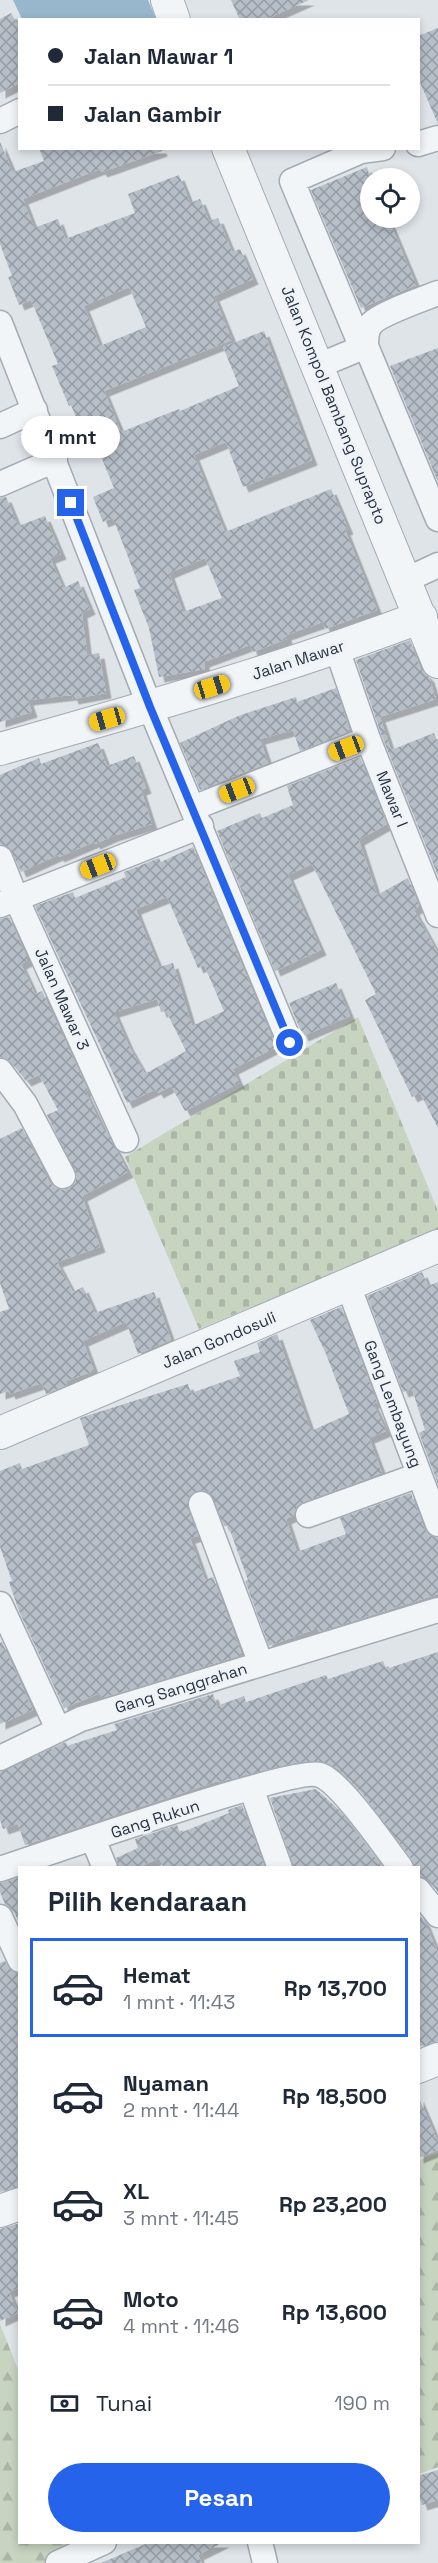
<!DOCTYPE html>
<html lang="id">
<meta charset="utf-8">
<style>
:root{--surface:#fff;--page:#f2f2f3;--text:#1f2937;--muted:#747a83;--line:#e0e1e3;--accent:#2563eb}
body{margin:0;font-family:"Space Grotesk",sans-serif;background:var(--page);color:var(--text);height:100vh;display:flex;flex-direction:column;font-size:22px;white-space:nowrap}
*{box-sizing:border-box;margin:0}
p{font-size:20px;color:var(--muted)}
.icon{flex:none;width:33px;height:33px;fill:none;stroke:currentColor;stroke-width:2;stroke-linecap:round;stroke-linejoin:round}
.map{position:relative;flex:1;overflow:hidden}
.side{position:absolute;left:18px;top:1866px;width:402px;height:678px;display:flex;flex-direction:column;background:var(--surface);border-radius:0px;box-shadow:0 3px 9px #0003}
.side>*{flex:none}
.banner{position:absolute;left:18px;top:18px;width:402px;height:132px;border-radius:0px;box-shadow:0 3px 9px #0003;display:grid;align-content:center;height:132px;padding:0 30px;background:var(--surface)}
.buttons{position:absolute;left:360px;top:168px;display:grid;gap:12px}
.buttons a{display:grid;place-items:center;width:60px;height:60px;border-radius:50%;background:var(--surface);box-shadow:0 3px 9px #0003;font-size:30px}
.end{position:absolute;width:27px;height:27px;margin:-14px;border:8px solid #2563eb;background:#fff;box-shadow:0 0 0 3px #fff}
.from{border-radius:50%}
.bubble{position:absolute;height:42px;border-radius:21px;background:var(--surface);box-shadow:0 3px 9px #0003;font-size:20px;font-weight:700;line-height:42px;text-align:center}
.car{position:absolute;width:18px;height:36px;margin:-18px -9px;border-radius:8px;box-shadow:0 0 4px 2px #0007;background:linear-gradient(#f5c518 24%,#345 0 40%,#f5c518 0 76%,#345 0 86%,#f5c518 0)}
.banner b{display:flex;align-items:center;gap:21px;height:57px;font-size:22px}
.banner b+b{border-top:2px solid var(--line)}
.banner i{width:15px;height:15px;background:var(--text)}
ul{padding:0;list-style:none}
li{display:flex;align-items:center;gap:18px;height:99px;margin:0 12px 9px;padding:0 18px;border:3px solid transparent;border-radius:0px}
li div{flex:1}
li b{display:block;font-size:22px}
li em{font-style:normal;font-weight:700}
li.on{border-color:var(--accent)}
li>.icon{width:54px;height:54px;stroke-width:1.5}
h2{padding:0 30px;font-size:27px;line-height:72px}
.pay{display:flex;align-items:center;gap:15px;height:66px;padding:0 30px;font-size:22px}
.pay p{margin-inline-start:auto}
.action{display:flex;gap:12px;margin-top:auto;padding:12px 30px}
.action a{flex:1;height:69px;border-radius:36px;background:var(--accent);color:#fff;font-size:24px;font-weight:700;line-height:69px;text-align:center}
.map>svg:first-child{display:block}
</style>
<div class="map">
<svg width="438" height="2563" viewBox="0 0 438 2563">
<defs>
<pattern id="forest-firs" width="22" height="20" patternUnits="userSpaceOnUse" patternTransform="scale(1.5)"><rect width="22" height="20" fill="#c7d4c0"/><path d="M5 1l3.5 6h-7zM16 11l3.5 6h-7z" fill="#abb6a6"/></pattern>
<pattern id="cemetery-stones" width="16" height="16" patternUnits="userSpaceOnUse" patternTransform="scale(1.5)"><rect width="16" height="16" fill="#c7d4c0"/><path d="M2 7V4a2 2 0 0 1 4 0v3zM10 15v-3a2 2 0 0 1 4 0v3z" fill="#abb6a6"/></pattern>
<pattern id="building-cross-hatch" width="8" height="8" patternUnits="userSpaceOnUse" patternTransform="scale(1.5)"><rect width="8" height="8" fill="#b6bec7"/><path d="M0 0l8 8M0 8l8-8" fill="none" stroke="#949ba3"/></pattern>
<filter id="shadow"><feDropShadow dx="5.5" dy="5.5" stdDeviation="0" flood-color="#0004"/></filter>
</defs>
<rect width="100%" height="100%" fill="#dfe4e9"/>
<path fill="url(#forest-firs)" d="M 438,2153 L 438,2467 L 419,2474 L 419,2160 Z
M 0,2324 L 19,2372 L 20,2542 L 89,2543 L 44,2563 L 0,2563 Z"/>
<path fill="url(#cemetery-stones)" d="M 358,1017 L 438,1211 L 438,1229 L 199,1329 L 125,1157 Z"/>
<path fill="#98b6cc" d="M 13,0 L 148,0 L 156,19 L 22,19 Z"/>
<path fill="url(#building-cross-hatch)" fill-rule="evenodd" filter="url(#shadow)" d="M 231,0 L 309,0 L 264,20 L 240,20 Z
M 11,13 L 20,29 L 20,83 L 0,93 L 0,19 Z
M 438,28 L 438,124 L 418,78 L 418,36 Z
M 0,142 L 13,172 L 44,161 L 39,148 L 161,148 L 162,151 L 102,172 L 100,169 L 23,199 L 34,228 L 58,219 L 65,239 L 135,213 L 128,194 L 179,175 L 190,203 L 200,199 L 209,221 L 218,218 L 232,252 L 240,249 L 253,279 L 214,296 L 232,340 L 104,391 L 121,432 L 179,409 L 180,411 L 239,386 L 223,347 L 264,331 L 312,460 L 243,487 L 226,442 L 194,455 L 218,515 L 225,532 L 331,489 L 348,529 L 345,530 L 377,610 L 325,629 L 323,622 L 286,635 L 287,639 L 253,652 L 250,645 L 204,662 L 205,669 L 159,677 L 149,628 L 134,590 L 140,588 L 113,518 L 103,522 L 93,497 L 114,488 L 98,449 L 90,452 L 71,405 L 69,406 L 52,366 L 58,364 L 31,300 L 19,305 L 8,277 L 12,276 L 0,244 ZM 129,287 L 146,327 L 100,346 L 84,306 ZM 205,558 L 222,598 L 183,612 L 169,573 Z
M 367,167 L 370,177 L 370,218 L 388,218 L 416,285 L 361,308 L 311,190 Z
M 438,348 L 438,482 L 390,366 Z
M 6,497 L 18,526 L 45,516 L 61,554 L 50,558 L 63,588 L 78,581 L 90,609 L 82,613 L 87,655 L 99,653 L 106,693 L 73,699 L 72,695 L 28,700 L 32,712 L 0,722 L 0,498 Z
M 410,640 L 421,669 L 429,677 L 436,699 L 380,717 L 391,750 L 434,733 L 438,743 L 438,876 L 381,734 L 356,660 Z
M 336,688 L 350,731 L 300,751 L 293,730 L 260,739 L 268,763 L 200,790 L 180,743 L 238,716 L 296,697 L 297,702 Z
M 98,743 L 107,766 L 134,756 L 146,788 L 141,790 L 152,824 L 113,836 L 95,844 L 94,842 L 59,857 L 58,855 L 21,872 L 9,847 L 0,844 L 0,775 L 39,758 L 41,764 Z
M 360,757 L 387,824 L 359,840 L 377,895 L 408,878 L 419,906 L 414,910 L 438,953 L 438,1128 L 420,1093 L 412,1097 L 365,1000 L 376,994 L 312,864 L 288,875 L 321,950 L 275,971 L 217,831 L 260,813 L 262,818 L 293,805 L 287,786 Z
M 193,847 L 276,1047 L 233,1069 L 239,1083 L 185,1111 L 171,1086 L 158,1093 L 156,1089 L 127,1103 L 35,906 L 73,892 L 75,898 L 126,877 L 124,872 L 159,858 L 161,862 ZM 167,897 L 198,968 L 204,965 L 224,1011 L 192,1026 L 173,963 L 159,967 L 137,913 L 136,909 ZM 157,999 L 161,1012 L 166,1011 L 186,1051 L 145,1074 L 128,1044 L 114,1012 Z
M 9,917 L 27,957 L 27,961 L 21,964 L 35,994 L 42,991 L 88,1090 L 85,1091 L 104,1131 L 106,1130 L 128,1172 L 82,1196 L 100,1247 L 57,1262 L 73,1292 L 83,1287 L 95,1313 L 154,1292 L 171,1340 L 138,1354 L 126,1322 L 83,1341 L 94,1371 L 66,1381 L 67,1385 L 46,1394 L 42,1383 L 10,1394 L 9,1391 L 0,1394 L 0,1312 L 9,1309 L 0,1283 L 0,1139 L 22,1128 L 50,1183 L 56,1188 L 63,1190 L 70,1188 L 75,1183 L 77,1176 L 47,1115 L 58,1110 L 39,1075 L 26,1081 L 11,1062 L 0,1057 L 0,919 Z
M 336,983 L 350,1016 L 303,1036 L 289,1003 Z
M 422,1272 L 428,1286 L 438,1282 L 438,1484 L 419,1433 L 425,1430 L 412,1389 L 403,1392 L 367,1296 Z
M 341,1307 L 377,1402 L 373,1403 L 386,1431 L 369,1438 L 382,1473 L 303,1502 L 297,1506 L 294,1515 L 286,1519 L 297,1552 L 346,1534 L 340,1518 L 411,1493 L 425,1530 L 429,1535 L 438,1538 L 438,1594 L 319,1632 L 318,1628 L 269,1646 L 245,1581 L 248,1580 L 228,1525 L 224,1526 L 210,1493 L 204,1490 L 197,1491 L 190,1495 L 187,1502 L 198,1536 L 190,1538 L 205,1580 L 213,1577 L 242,1655 L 102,1698 L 100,1693 L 64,1708 L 19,1611 L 9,1582 L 12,1581 L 0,1547 L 0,1471 L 20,1463 L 22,1469 L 89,1445 L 80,1418 L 86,1416 L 188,1384 L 191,1393 L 240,1376 L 234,1361 L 260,1352 L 257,1343 L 277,1334 L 311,1431 L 349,1414 L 326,1354 L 310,1320 Z
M 2,1642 L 33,1710 L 0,1724 L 0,1643 Z
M 438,1652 L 438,1892 L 429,1881 L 418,1876 L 418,1868 L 415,1868 L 412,1860 L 361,1792 L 338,1769 L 320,1761 L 298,1762 L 219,1782 L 218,1781 L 25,1845 L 18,1824 L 3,1829 L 0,1820 L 0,1772 L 66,1742 L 67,1746 L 117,1730 L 114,1724 L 213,1694 L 217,1706 L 244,1696 L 246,1702 L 326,1675 L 328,1679 L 383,1661 L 386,1669 Z
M 316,1789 L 340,1811 L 383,1868 L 294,1868 L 270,1798 Z
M 242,1805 L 265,1868 L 164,1868 L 159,1858 L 138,1868 L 119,1868 L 116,1858 L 138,1848 L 135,1839 L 177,1825 L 180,1833 L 229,1813 L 228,1810 Z
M 20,1877 L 20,1925 L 13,1910 L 5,1904 L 0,1892 L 0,1883 Z
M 418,1913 L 425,1922 L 438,1954 L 438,2041 L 418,2047 Z
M 5,1961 L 11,1971 L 20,1974 L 20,2187 L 0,2192 L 0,1963 Z
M 418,2096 L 438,2142 L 438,2150 L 418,2158 Z
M 20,2223 L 20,2287 L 9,2292 L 18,2313 L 0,2321 L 0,2229 Z
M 438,2470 L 438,2500 L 422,2505 L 418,2493 L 418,2476 Z
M 150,2542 L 224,2542 L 198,2555 L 202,2563 L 101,2563 Z"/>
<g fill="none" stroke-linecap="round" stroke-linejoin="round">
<g stroke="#a4abb4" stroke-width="27">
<path id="minor" d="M 0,121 L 20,111
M 418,144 L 438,138
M 438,293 C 423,299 382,313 372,323 C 366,329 366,338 366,346 L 438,519
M 0,323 L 150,707 L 290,1043
M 362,348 L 292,181 L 361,151 L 383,148
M 318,366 L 366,346
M 0,426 L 35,410
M 0,484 L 55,460
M 406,580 L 438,565
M 337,649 L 368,739 L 438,915
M 193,808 L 368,739
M 0,858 L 16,898 L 126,1140
M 0,905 L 201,826
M 0,1071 L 25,1104 L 63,1176
M 348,1285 L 438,1524
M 201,1504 L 261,1664
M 308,1515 L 419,1475
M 0,1604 L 58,1729
M 0,1758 L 81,1719 L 438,1610
M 251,1788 L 280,1868
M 93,1839 L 105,1868
M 0,1869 C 43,1855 296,1766 320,1775 C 341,1782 385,1847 401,1868
M 418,1890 L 438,1915
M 0,1917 L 20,1960
M 260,2542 L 265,2563
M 58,2563 L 104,2542"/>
</g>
<g stroke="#a4abb4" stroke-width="34">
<path id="tertiary" d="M 167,0 L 174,20
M 228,148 L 438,662
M 0,749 C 142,709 283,669 421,617
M 0,1433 L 438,1246
M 418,2067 L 438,2059
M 0,2211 L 20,2204"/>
</g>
<use href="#minor" stroke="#f2f5f7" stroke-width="24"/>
<use href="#tertiary" stroke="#f2f5f7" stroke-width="32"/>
</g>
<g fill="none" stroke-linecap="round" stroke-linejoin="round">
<path stroke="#2563eb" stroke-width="8" d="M 71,503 L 150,707 L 290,1043"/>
</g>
<g text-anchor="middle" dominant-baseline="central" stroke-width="6" stroke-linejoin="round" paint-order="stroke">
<g font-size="16" fill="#273342" stroke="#eff3f7">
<text transform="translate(334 405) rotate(68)">Jalan Kompol Bambang Suprapto</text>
<text transform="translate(298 660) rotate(-18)">Jalan Mawar</text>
<text transform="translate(392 799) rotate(68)">Mawar I</text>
<text transform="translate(62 999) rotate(66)">Jalan Mawar 3</text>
<text transform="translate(219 1340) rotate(-23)">Jalan Gondosuli</text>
<text transform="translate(393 1404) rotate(69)">Gang Lembayung</text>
<text transform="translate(181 1688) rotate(-17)">Gang Sanggrahan</text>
<text transform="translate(155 1819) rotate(-18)">Gang Rukun</text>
</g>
</g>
</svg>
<div class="buttons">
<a><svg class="icon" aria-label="locate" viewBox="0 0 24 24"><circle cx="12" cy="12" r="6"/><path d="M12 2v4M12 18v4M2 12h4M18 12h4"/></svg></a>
</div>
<i class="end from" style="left:290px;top:1043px"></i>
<i class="end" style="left:71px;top:503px"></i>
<div class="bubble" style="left:21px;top:416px;width:99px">1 mnt</div>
<i class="car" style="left:212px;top:687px;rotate:73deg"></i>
<i class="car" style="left:107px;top:719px;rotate:254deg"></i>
<i class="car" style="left:346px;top:748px;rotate:249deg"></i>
<i class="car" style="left:237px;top:790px;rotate:249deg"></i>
<i class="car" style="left:98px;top:866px;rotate:249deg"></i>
<div class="banner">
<b><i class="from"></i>Jalan Mawar 1</b>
<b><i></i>Jalan Gambir</b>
</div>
<section class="side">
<h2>Pilih kendaraan</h2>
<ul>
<li class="on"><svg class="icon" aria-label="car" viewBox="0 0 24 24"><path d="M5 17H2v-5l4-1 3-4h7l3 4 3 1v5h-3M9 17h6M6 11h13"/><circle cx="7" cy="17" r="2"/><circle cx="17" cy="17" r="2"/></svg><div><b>Hemat</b><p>1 mnt · 11:43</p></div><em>Rp 13,700</em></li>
<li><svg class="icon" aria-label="car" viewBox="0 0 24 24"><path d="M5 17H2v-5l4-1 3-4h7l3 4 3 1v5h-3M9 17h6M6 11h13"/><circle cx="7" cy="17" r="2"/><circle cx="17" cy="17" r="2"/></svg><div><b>Nyaman</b><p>2 mnt · 11:44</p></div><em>Rp 18,500</em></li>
<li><svg class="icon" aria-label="car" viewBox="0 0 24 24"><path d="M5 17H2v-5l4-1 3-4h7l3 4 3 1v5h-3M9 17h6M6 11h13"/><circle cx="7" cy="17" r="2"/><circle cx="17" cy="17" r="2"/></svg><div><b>XL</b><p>3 mnt · 11:45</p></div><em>Rp 23,200</em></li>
<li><svg class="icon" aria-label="car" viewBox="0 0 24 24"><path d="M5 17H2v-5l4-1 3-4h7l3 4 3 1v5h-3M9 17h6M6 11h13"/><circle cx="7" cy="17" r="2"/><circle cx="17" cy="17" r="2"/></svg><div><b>Moto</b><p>4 mnt · 11:46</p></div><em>Rp 13,600</em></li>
</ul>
<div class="pay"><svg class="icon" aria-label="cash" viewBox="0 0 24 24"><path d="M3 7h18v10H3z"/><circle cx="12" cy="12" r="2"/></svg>Tunai<p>190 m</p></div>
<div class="action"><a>Pesan</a></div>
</section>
</div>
